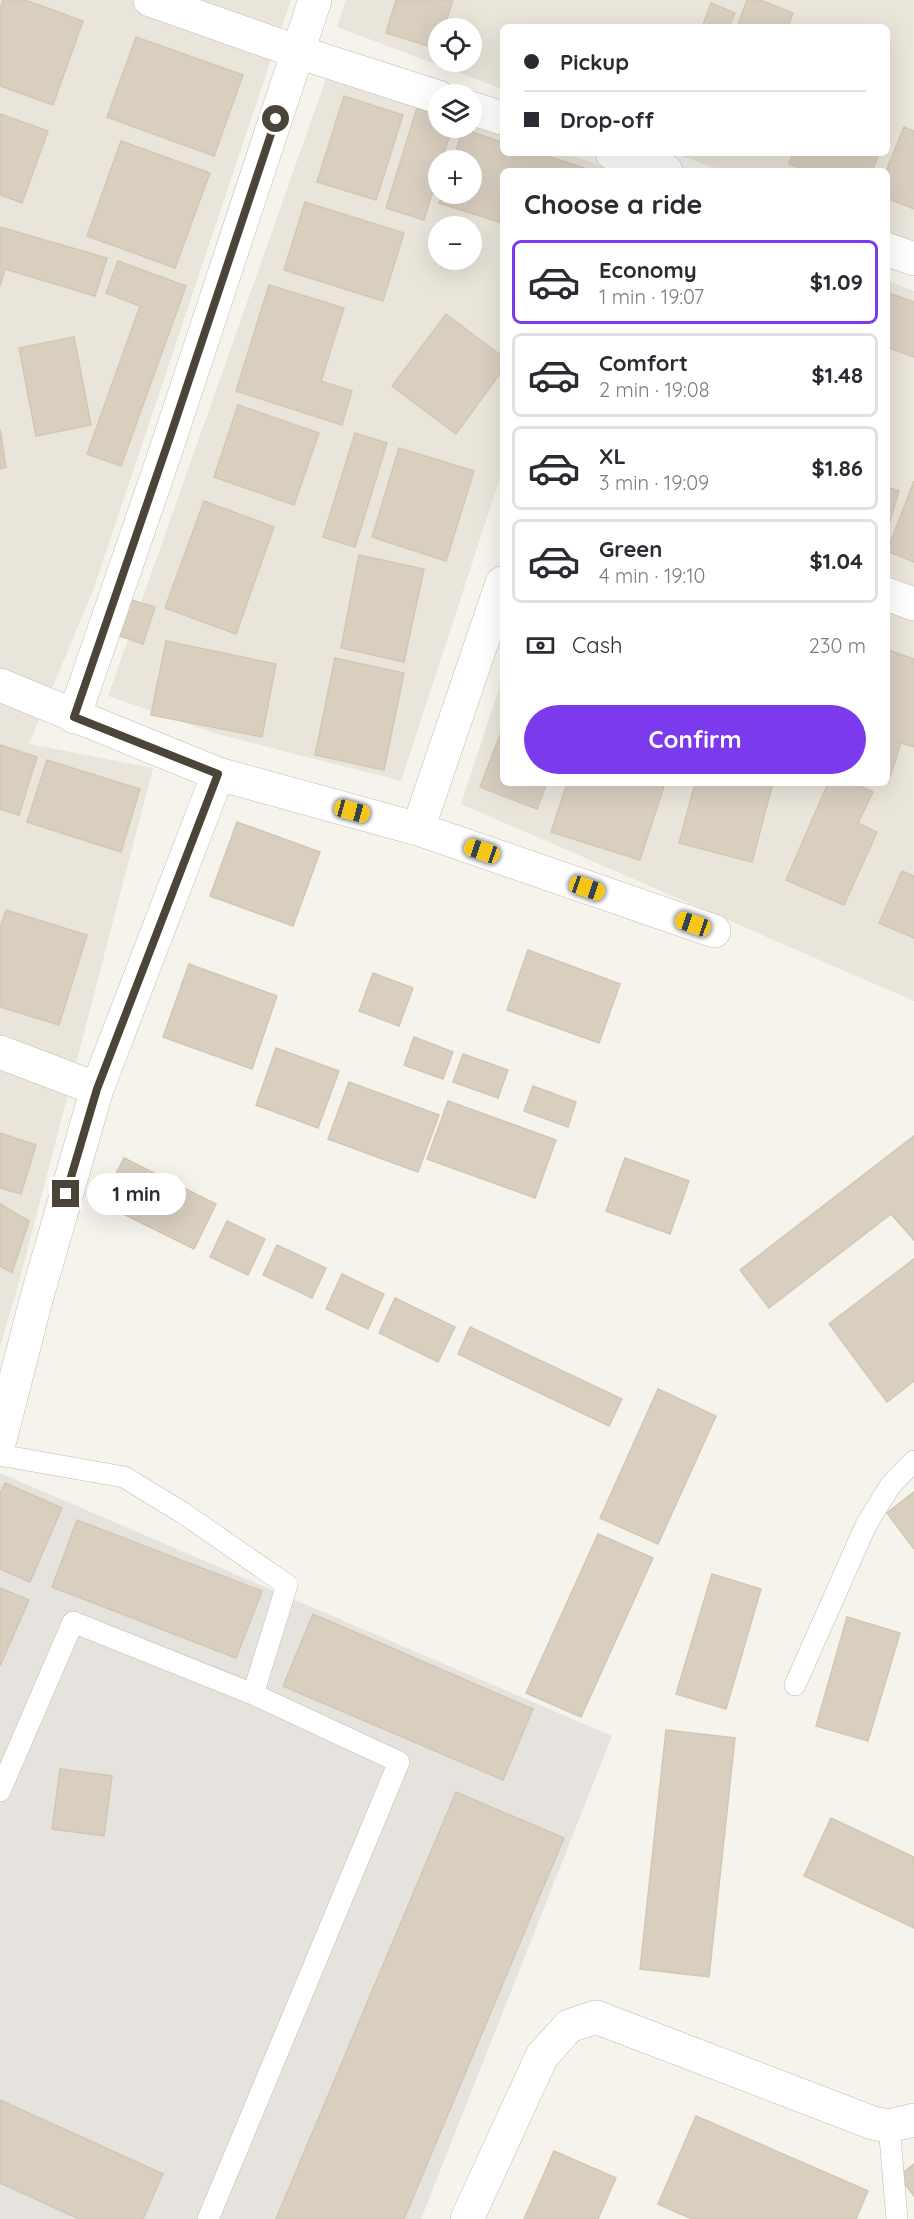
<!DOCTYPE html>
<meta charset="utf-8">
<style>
:root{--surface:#fff;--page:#f2f2f3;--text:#2b2b33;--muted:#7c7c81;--line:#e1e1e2;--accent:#7c3aed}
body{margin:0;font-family:Quicksand,sans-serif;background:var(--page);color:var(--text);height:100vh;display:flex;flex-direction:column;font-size:22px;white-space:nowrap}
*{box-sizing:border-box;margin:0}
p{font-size:20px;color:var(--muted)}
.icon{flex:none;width:33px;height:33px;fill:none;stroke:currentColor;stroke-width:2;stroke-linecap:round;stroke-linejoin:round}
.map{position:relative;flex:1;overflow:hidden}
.panel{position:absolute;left:500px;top:168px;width:390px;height:618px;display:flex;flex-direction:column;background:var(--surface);border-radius:9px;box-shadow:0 6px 24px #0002}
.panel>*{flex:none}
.guide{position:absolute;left:500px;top:24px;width:390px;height:132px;border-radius:9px;box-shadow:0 6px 24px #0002;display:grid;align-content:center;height:132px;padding:0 24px;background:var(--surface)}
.tools{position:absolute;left:428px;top:18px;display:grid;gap:12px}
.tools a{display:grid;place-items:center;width:54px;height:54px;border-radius:50%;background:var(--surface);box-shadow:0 6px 24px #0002;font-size:30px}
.end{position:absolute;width:27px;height:27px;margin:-14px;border:8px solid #4b4439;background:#fff;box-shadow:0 0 0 3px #fff}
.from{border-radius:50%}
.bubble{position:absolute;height:42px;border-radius:21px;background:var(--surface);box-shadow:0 6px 24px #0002;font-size:20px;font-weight:700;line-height:42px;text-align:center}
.car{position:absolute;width:18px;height:36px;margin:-18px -9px;border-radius:8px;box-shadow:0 0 4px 2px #0007;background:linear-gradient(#f5c518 24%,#345 0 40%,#f5c518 0 76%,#345 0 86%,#f5c518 0)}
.guide b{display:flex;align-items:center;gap:21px;height:57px;font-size:22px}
.guide b+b{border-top:2px solid var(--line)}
.guide i{width:15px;height:15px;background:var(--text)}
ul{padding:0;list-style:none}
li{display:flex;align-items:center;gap:18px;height:84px;margin:0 12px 9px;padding:0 12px;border:3px solid var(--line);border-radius:9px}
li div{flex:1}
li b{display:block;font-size:22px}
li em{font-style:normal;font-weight:700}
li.active{border-color:var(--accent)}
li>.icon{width:54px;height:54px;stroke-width:1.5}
h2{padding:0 24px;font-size:27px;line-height:72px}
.pay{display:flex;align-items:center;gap:15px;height:66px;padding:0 24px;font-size:22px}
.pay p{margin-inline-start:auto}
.action{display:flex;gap:12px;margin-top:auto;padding:12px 24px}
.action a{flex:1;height:69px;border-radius:36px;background:var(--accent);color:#fff;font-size:24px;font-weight:700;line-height:69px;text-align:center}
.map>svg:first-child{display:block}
</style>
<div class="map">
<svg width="914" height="2219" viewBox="0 0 914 2219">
<rect width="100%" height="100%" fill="#f6f3ec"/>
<path fill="#eae5da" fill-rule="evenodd" d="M 0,0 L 291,0 L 94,588 L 29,744 L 153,768 L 19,1282 L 0,1347 Z
M 346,0 L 914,0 L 914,243 L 887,233 L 886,171 L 722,171 L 674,153 L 886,153 L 886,27 L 502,27 L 502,89 L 337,27 ZM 438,28 L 471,28 L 471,62 L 438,62 Z
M 328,73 L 438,111 L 438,128 L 471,128 L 471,122 L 502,133 L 502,153 L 563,153 L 602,166 L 601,171 L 502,171 L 502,472 L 401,781 L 217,734 L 108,696 ZM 438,160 L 471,160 L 471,194 L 438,194 ZM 438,226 L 471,226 L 471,260 L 438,260 Z
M 887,281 L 914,291 L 914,1001 L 461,804 L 502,680 L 502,783 L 886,783 Z"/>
<path fill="#e6e2dd" d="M 0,1473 L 612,1736 L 421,2219 L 0,2219 Z"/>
<path fill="#d8cfc1" stroke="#d3c7b4" stroke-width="1.5" d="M 3,0 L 25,0 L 83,21 L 53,105 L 0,86 L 0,9 Z
M 396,0 L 453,0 L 444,28 L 438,28 L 438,49 L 386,33 Z
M 747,0 L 760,0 L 793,13 L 788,27 L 737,27 Z
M 711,3 L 735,13 L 729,27 L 702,27 Z
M 136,37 L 243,75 L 214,156 L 107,117 Z
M 344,96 L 403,115 L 376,200 L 317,182 Z
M 417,108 L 438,114 L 438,128 L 452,128 L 442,160 L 438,160 L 438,174 L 424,220 L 386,208 Z
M 0,114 L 48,131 L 22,203 L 0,195 Z
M 904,127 L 914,131 L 914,209 L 886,198 L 886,171 Z
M 463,129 L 502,142 L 502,153 L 538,153 L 584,168 L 583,171 L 502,171 L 502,223 L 439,203 L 443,194 L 471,194 L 471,160 L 453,160 Z
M 121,141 L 210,173 L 175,268 L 87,236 Z
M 793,153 L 879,153 L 872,171 L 808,171 L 789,164 Z
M 305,202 L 404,233 L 383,301 L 284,270 Z
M 0,227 L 107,258 L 95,296 L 5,269 L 0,286 Z
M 118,261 L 186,286 L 121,466 L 87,454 L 140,306 L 106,293 Z
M 269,285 L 344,308 L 321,381 L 352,391 L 342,425 L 236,391 Z
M 886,292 L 914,302 L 914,357 L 886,347 Z
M 446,314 L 502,356 L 502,371 L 456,434 L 392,386 Z
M 74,337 L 91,425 L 36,436 L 19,348 Z
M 238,405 L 319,433 L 294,505 L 214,477 Z
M 0,429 L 6,467 L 0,469 Z
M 355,433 L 387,443 L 355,547 L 323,537 Z
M 399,448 L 474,471 L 446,561 L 372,537 Z
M 914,481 L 914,562 L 887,551 Z
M 886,487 L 899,491 L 886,535 Z
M 204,501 L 274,527 L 236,634 L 165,608 Z
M 359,555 L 424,569 L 404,662 L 341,648 Z
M 125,598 L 155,607 L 143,644 L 114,634 Z
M 166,641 L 276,664 L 262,737 L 151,715 Z
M 886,649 L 914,659 L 914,747 L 901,743 L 888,783 Z
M 335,658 L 404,673 L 384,770 L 315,755 Z
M 502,730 L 502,783 L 547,783 L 537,809 L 480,787 Z
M 0,745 L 37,757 L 19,815 L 0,809 Z
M 47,760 L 140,789 L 121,852 L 27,822 Z
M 567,783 L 665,783 L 640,860 L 551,832 Z
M 695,783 L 773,783 L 752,862 L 679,843 Z
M 828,783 L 852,783 L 873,792 L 858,823 L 877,832 L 844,905 L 786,880 Z
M 237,822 L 320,852 L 293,926 L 210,896 Z
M 902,871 L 914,876 L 914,938 L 879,923 Z
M 6,910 L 87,935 L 59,1025 L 0,1007 L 0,928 Z
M 528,950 L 620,984 L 599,1043 L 507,1010 Z
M 189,964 L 277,996 L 252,1069 L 163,1037 Z
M 373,973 L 413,988 L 399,1026 L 359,1011 Z
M 414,1037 L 453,1052 L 443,1079 L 404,1065 Z
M 276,1048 L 339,1071 L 318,1128 L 256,1105 Z
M 463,1054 L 508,1070 L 498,1098 L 453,1082 Z
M 349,1082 L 439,1115 L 418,1172 L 328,1139 Z
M 533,1086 L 576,1102 L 568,1127 L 524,1111 Z
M 448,1101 L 556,1140 L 535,1198 L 427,1159 Z
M 0,1133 L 36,1145 L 21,1194 L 0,1188 Z
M 914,1136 L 914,1240 L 891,1214 L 769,1308 L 740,1270 Z
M 124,1158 L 216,1204 L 194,1249 L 101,1203 Z
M 625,1158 L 689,1181 L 670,1234 L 606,1211 Z
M 0,1204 L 29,1221 L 12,1273 L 0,1266 Z
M 227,1221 L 265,1239 L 248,1275 L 210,1257 Z
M 277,1245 L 326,1268 L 312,1298 L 263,1275 Z
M 914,1259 L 914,1381 L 887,1402 L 829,1324 Z
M 342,1274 L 384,1294 L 368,1329 L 326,1309 Z
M 395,1298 L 455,1327 L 438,1362 L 379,1333 Z
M 470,1327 L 622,1399 L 609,1426 L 458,1354 Z
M 658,1389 L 716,1416 L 658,1544 L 600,1518 Z
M 5,1483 L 62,1508 L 30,1582 L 0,1569 L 0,1494 Z
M 914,1492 L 914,1549 L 887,1513 Z
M 77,1520 L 262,1591 L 236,1658 L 52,1587 Z
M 598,1534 L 653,1558 L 581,1717 L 526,1693 Z
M 712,1574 L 761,1589 L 726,1709 L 676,1694 Z
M 0,1588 L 29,1600 L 0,1666 Z
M 313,1614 L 533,1709 L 503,1780 L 283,1686 Z
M 847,1617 L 900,1633 L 868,1741 L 816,1726 Z
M 666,1730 L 735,1738 L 709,1977 L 640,1969 Z
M 60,1769 L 112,1776 L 104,1836 L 52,1829 Z
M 456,1792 L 564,1838 L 404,2219 L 276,2219 Z
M 831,1818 L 914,1857 L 914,1928 L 804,1876 Z
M 0,2100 L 163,2174 L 143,2219 L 79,2219 L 0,2183 Z
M 696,2116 L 868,2191 L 856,2219 L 692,2219 L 658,2204 Z
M 554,2151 L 616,2178 L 598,2219 L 524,2219 Z
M 914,2164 L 914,2196 L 899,2176 Z"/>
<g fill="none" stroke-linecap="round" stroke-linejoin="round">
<g stroke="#c2bbae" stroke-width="22">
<path id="lane" d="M 0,1455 L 124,1477 L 183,1513 L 287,1585 L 253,1694 L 399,1762 L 208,2219
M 795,1685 L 866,1525 L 890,1486 L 914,1461
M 0,1791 L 73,1622 L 253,1694
M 889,2126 L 897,2219"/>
</g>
<g stroke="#c2bbae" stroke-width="34">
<path id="street" d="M 150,0 L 298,52 L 438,97
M 471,108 L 502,118
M 612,153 L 666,171
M 886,249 L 914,259
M 886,594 L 914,604
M 0,685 L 218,774 L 418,829 L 714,931
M 74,717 L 165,453 L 315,0
M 418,829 L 502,583
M 0,1052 L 97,1089
M 0,1440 L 36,1300 L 97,1089 L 218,774
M 467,2219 L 542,2056 L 569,2026 L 596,2017 L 873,2123 L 889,2126 L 914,2120"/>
</g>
<use href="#lane" stroke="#fff" stroke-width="21"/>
<use href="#street" stroke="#fff" stroke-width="33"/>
</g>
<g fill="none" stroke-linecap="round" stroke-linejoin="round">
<path stroke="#4b4439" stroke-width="8" d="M 66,1194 L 97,1089 L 218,774 L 74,717 L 172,431 L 276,119"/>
</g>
</svg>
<div class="tools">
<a><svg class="icon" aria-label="locate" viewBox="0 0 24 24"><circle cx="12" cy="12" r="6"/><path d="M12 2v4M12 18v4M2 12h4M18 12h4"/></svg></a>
<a><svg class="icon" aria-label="layers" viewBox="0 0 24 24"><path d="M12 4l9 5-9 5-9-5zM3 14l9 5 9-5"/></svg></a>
<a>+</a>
<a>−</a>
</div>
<i class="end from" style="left:276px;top:119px"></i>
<i class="end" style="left:66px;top:1194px"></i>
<div class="bubble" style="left:87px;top:1173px;width:99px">1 min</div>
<i class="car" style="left:352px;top:811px;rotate:105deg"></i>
<i class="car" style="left:482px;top:851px;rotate:289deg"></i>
<i class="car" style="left:587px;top:888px;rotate:109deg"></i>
<i class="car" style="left:693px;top:924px;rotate:289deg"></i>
<div class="guide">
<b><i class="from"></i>Pickup</b>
<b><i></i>Drop-off</b>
</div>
<section class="panel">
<h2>Choose a ride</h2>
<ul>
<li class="active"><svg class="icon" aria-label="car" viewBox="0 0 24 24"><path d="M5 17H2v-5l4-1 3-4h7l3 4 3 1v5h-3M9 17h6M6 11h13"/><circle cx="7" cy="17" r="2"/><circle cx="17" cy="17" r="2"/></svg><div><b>Economy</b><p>1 min · 19:07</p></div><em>$1.09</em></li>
<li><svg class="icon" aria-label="car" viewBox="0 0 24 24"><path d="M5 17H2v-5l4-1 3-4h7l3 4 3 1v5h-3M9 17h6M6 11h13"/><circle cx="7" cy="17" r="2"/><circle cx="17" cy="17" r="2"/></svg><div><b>Comfort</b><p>2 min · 19:08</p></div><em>$1.48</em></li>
<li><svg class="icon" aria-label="car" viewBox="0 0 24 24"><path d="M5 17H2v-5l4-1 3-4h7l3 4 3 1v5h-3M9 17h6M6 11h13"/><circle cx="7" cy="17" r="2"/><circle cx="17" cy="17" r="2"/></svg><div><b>XL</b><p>3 min · 19:09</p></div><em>$1.86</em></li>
<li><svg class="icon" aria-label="car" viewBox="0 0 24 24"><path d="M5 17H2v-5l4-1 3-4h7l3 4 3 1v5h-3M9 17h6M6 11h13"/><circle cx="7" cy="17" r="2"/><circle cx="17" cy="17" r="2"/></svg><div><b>Green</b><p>4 min · 19:10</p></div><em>$1.04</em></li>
</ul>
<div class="pay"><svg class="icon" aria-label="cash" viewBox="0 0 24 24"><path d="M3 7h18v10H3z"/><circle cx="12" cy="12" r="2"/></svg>Cash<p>230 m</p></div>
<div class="action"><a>Confirm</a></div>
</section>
</div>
